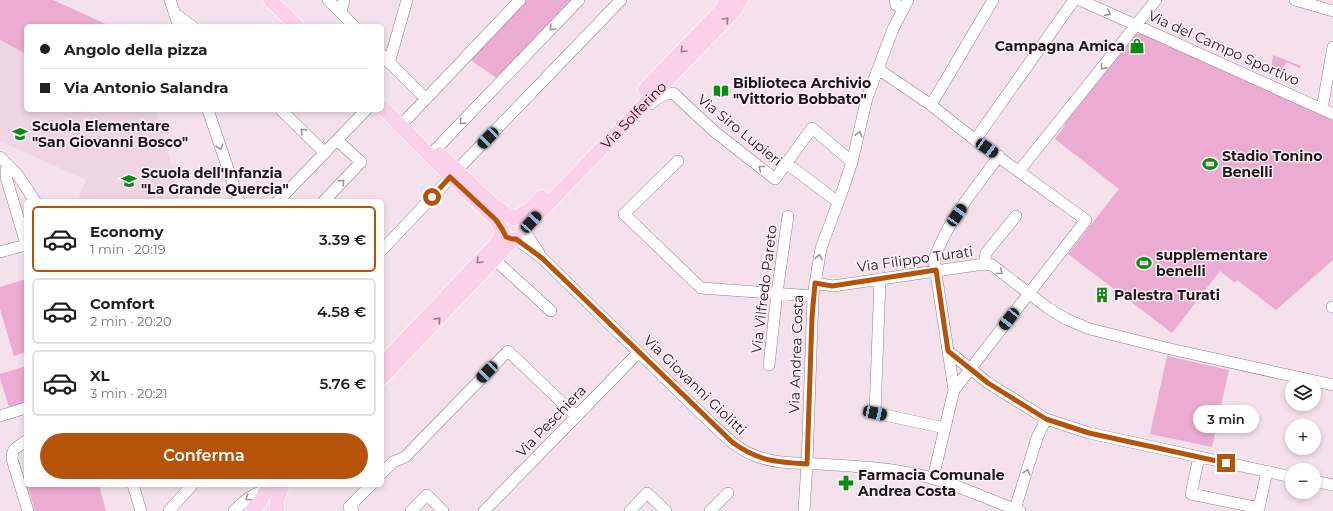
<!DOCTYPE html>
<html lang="it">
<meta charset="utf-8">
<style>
:root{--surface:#fff;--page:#f2f2f2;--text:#202124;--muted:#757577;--line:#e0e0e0;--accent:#b45309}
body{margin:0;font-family:Montserrat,sans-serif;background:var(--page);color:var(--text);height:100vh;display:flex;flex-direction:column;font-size:15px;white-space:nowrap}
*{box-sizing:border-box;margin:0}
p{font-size:13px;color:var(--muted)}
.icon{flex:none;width:22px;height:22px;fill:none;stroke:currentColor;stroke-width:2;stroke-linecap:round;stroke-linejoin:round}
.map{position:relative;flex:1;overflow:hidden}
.panel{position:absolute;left:24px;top:199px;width:360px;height:288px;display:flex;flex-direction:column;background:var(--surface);border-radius:6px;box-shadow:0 2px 6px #0003}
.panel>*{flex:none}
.banner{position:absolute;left:24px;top:24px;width:360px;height:88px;border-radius:6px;box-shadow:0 2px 6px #0003;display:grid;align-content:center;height:88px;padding:0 16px;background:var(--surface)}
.buttons{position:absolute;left:1285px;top:375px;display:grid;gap:8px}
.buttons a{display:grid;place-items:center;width:36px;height:36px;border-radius:50%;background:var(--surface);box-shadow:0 2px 6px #0003;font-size:20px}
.end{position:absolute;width:18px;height:18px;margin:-9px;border:5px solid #b45309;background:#fff;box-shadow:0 0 0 2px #fff}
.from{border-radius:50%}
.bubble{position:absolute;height:28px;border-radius:14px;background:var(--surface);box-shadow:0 2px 6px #0003;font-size:13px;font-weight:600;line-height:28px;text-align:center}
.car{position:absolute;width:12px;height:24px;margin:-12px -6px;border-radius:5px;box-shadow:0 0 3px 1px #0007;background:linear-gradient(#222 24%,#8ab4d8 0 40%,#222 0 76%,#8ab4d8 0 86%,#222 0)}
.banner b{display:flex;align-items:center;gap:14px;height:38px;font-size:15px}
.banner b+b{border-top:1px solid var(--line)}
.banner i{width:10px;height:10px;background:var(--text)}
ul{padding:7px 0 0;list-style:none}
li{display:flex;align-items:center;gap:12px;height:66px;margin:0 8px 6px;padding:0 8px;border:2px solid var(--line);border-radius:6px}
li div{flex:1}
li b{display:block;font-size:15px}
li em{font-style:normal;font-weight:600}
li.active{border-color:var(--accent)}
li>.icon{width:36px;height:36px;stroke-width:1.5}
.cta{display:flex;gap:8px;margin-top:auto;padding:8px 16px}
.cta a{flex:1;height:46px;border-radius:24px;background:var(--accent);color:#fff;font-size:16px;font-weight:600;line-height:46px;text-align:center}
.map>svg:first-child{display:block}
</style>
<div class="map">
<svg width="1333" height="511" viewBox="0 0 1333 511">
<rect width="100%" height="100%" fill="#f4e1ec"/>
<path fill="#efd4e3" d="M 0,40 L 26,54 L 26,110 L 156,110 L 176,181 L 179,201 L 77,201 L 86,180 L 0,141 Z"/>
<path fill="#ecabd1" d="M 0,0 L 53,0 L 110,26 L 26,26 L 26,54 L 0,40 Z
M 526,0 L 574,0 L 498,79 L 469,59 Z
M 1133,34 L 1144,34 L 1333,119 L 1333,260 L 1276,310 L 1237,280 L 1235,283 L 1220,271 L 1172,333 L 1068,254 L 1119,189 L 1055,139 L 1065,125 L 1064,121 Z
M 1273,55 L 1301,66 L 1300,68 L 1286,62 L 1281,74 L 1271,69 Z
M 26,279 L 26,352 L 14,356 L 0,309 L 0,287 Z
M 1167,356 L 1229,370 L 1212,447 L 1150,434 Z
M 26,366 L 26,402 L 9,407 L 0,378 L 0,374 Z
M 27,485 L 99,485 L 106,511 L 35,511 Z"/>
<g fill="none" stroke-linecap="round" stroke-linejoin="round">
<g stroke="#918089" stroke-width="12">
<path id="minor" d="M 170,0 L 179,26
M 328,0 L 354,26
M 895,0 L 896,5 L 903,9
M 1080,0 L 1333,114
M 1295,0 L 1333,11
M 341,12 L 344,0
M 174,13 L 192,26
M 382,55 L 426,99
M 389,63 L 407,0
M 878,69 L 931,105 L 975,140 L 1086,220 L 954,390
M 651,104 C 658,97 663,94 673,93 L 715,132 L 775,179 L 812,128 L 852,162
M 931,105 L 993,0
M 1322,109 L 1333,47
M 208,110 L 239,201
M 281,110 L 325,153
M 401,125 L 520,0
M 975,140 L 1074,0
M 435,150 L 579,0
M 0,157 L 17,174 L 35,201
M 678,161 L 624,214 L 701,288 L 813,296
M 7,164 L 6,177 L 26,244
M 785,166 L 790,166 L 838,202
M 457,170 L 621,0
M 1019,171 L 1156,0
M 278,201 L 366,110
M 324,201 L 361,162 L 337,140
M 524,230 L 539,253
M 516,239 L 542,258 L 712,424 C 725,436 738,450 756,456 C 776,464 798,463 819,464 C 849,466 881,467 910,473 C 948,480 984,498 1020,511
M 382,250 L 451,177
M 0,252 L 26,245
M 495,260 L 551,311
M 984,264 L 986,253 L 1016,216
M 880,279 L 875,413 L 945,428
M 815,283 L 833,286 L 984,264 L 992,265 L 1048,308 L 1066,319 L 1090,329 L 1166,348 L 1333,385
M 1332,307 L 1333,307
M 948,351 L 988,383 L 1046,419 L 1089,433 L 1292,477
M 769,365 L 777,293 L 788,216
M 0,416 L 26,408
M 26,441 C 18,448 12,446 12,459 L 28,511
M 1199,457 L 1191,494 L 1259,508 L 1267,471
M 382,473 L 393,462 L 405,457 L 508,351 L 576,416
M 933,478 L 954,390 L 934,260 C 947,221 975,189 999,156
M 1314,481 L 1333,485
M 133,485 L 141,511
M 1015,509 L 1037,438 L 1046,419
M 169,511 L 192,485
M 234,511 C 244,501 252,494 266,490
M 353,511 L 349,507 L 371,485
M 411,511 L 427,495 L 443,511
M 484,511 L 639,352
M 630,511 L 647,493 L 666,511
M 710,511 L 728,493
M 804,511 L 807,464 L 813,296 L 821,248 L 842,192 L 852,162 L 867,98 L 893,29 L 908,0"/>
</g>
<g stroke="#fff" stroke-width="15">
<g id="major">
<path d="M 270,0 L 297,26"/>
<path d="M 645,89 L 721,10 L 727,0"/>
<path d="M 382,107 L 451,177 L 496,220 L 502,229"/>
<path d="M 439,154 C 464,175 485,202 513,218"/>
<path d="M 515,218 L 530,209 L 542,197"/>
<path id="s1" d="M 524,229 L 733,12 L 741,0"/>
<path d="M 382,364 L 495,245 L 503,231"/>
<path d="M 382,378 L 507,246 L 515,239"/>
<path d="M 253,509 L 260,502 L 269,485"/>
<path d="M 277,511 L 277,501 L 283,485"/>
</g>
</g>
<use href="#minor" stroke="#fff" stroke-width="11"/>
<use href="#major" stroke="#fad1e9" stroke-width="14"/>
</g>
<defs><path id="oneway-chevron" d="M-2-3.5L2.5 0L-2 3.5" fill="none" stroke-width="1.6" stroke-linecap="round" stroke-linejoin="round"/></defs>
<g stroke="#999698">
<use href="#oneway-chevron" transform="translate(1108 13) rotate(24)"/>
<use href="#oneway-chevron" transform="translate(552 28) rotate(134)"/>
<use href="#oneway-chevron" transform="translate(1103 67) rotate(129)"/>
<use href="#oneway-chevron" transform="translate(462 122) rotate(134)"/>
<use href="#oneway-chevron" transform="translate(303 131) rotate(-136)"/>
<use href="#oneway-chevron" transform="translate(859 134) rotate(-76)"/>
<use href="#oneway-chevron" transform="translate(220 147) rotate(71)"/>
<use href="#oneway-chevron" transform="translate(761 168) rotate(-142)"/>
<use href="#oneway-chevron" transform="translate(342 182) rotate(-46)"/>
<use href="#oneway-chevron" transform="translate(819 257) rotate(-80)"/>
<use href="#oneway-chevron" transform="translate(1000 272) rotate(38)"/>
<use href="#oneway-chevron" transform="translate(1027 472) rotate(-73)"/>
<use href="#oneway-chevron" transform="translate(248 498) rotate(146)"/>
</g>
<g stroke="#967c8b">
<use href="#oneway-chevron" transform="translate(726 20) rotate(-46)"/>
<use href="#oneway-chevron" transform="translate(683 50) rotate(134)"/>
<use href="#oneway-chevron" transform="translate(479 261) rotate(133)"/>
<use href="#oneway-chevron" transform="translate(438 320) rotate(-47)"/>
</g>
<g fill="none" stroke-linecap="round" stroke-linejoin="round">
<path stroke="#b45309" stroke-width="5" d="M 432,197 L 450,177 L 496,220 L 502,229 L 506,237 L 512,239 L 516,239 L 542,258 L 732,442 C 758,461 775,462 807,464 L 812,317 L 815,283 L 832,286 L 936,270 L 948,351 L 988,383 L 1046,419 L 1089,433 L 1226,463"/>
</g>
<defs>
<g id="shop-bare" transform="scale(1.2)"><path d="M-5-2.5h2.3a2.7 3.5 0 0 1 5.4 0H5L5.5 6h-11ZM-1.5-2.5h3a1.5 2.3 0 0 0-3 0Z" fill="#098b15" stroke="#fff0f8" stroke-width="2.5" paint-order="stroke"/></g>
<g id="library-bare" transform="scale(1.2)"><path d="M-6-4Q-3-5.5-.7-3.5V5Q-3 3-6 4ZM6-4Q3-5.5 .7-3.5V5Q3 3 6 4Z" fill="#098b15" stroke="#fff0f8" stroke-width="2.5" paint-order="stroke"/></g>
<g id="school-bare" transform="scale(1.2)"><path d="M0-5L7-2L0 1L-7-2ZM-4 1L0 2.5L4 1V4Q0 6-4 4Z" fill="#098b15" stroke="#fff0f8" stroke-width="2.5" paint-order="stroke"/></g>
<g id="stadium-bare" transform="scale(1.2)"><path d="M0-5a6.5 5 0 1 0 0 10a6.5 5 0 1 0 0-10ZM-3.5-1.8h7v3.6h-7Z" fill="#098b15" stroke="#fff0f8" stroke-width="2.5" paint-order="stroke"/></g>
<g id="building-bare" transform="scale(1.2)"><path d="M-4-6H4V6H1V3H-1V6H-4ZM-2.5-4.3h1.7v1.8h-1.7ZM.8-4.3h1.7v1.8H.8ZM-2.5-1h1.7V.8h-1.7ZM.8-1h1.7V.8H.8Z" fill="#098b15" stroke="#fff0f8" stroke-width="2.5" paint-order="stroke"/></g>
<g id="pharmacy-bare" transform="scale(1.2)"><path d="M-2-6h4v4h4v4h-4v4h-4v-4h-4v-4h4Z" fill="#098b15" stroke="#fff0f8" stroke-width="2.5" paint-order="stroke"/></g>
</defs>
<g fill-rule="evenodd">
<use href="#shop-bare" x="1137" y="46"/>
<use href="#library-bare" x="721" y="91"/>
<use href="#school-bare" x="20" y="134"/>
<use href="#stadium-bare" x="1210" y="164"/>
<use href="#school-bare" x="129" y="181"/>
<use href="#stadium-bare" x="1144" y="263"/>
<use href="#building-bare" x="1102" y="295"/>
<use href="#pharmacy-bare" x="846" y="483"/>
</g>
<g text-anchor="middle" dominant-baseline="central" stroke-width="3" stroke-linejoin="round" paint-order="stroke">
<g font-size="14" font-weight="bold" fill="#1c1519" stroke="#fff0f8" text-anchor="start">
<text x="1125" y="46" text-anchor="end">Campagna Amica</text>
<text x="733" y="83">Biblioteca Archivio<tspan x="733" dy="16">"Vittorio Bobbato"</tspan></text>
<text x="32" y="126">Scuola Elementare<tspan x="32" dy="16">"San Giovanni Bosco"</tspan></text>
<text x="1222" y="156">Stadio Tonino<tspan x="1222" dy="16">Benelli</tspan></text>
<text x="141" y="173">Scuola dell'Infanzia<tspan x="141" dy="16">"La Grande Quercia"</tspan></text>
<text x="1156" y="255">supplementare<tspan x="1156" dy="16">benelli</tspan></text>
<text x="1114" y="295">Palestra Turati</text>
<text x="858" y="475">Farmacia Comunale<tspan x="858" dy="16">Andrea Costa</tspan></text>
</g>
<g font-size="14" fill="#1c1519" stroke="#fff0f8">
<text transform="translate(1224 48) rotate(24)">Via del Campo Sportivo</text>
<text stroke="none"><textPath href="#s1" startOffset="158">Via Solferino</textPath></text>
<text transform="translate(740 130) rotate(39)">Via Siro Lupieri</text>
<text transform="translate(915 259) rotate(-8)">Via Filippo Turati</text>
<text transform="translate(764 289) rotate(-83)">Via Vilfredo Pareto</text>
<text transform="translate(796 354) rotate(-88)">Via Andrea Costa</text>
<text transform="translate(695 385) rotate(44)">Via Giovanni Giolitti</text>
<text transform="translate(551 421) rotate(-46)">Via Peschiera</text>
</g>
</g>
</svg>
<div class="buttons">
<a><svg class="icon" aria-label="layers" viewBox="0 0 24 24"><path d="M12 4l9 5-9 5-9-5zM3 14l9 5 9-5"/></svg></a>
<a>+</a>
<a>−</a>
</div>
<i class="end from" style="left:432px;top:197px"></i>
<i class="end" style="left:1226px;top:463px"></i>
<div class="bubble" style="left:1193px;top:405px;width:66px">3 min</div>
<i class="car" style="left:488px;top:138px;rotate:224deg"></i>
<i class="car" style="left:987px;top:148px;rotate:125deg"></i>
<i class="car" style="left:957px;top:215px;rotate:35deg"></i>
<i class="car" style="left:531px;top:222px;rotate:42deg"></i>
<i class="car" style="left:1009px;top:319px;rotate:218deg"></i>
<i class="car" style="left:487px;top:372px;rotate:224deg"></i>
<i class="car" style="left:875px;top:413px;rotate:102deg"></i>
<div class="banner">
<b><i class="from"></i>Angolo della pizza</b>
<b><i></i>Via Antonio Salandra</b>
</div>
<section class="panel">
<ul>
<li class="active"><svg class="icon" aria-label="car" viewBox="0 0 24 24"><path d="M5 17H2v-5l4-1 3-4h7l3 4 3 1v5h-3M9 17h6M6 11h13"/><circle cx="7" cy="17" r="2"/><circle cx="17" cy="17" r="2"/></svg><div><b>Economy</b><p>1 min · 20:19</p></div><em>3.39 €</em></li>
<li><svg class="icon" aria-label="car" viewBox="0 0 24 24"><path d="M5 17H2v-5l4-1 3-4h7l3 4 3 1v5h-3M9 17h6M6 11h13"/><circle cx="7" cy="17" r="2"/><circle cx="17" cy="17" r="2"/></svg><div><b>Comfort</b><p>2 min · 20:20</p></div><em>4.58 €</em></li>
<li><svg class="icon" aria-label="car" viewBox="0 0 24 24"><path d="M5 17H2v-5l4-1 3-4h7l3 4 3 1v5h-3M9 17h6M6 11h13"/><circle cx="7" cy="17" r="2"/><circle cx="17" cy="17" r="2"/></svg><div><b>XL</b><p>3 min · 20:21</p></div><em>5.76 €</em></li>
</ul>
<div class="cta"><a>Conferma</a></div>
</section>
</div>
